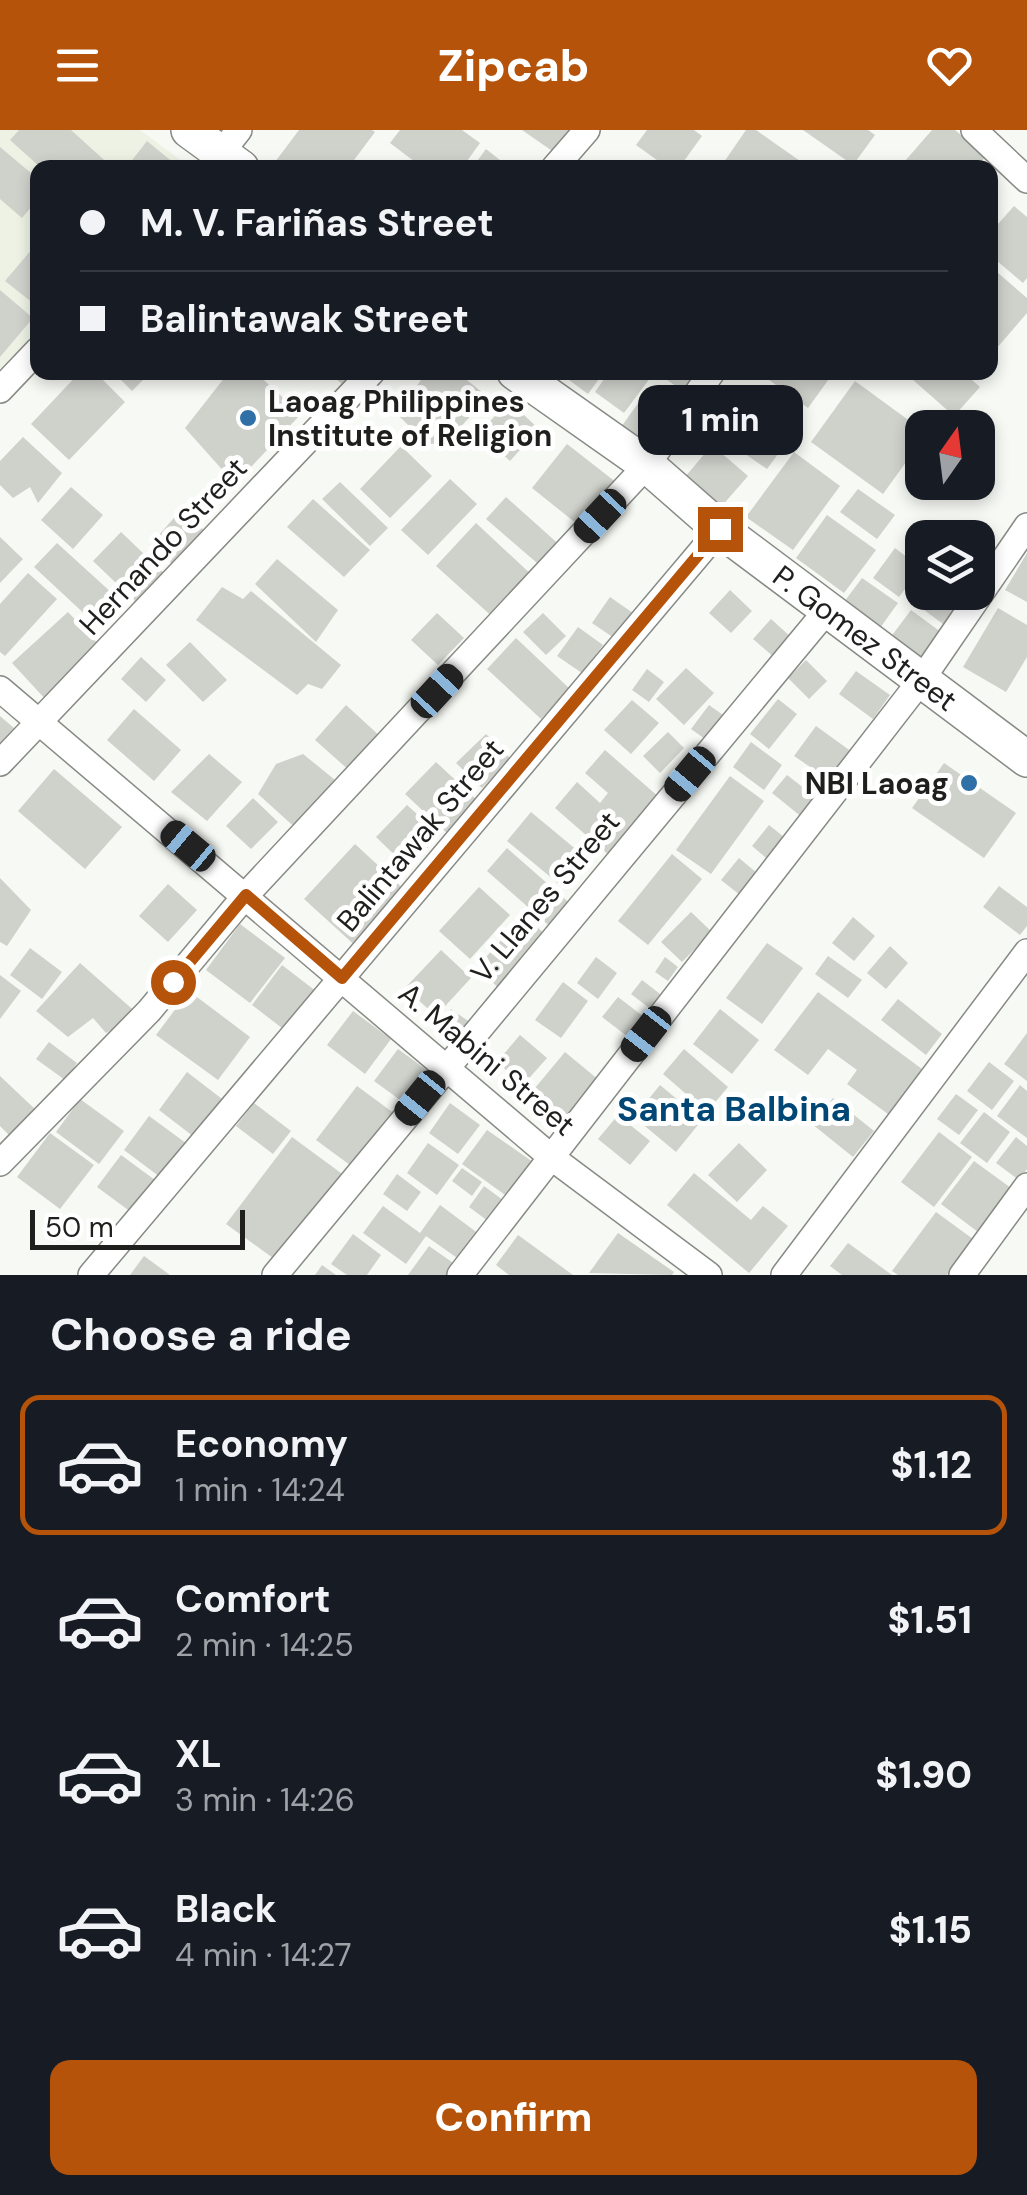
<!DOCTYPE html>
<meta charset="utf-8">
<style>
:root{--surface:#171b24;--page:#242831;--text:#f1f3f6;--muted:#9ea1a6;--line:#363941;--accent:#b45309}
body{margin:0;font-family:"DM Sans",sans-serif;background:var(--page);color:var(--text);height:100vh;display:flex;flex-direction:column;font-size:38px;white-space:nowrap}
*{box-sizing:border-box;margin:0}
p{font-size:32px;color:var(--muted)}
.icon{flex:none;width:55px;height:55px;fill:none;stroke:currentColor;stroke-width:2;stroke-linecap:round;stroke-linejoin:round}
.map{position:relative;height:1145px;overflow:hidden}
.side{display:flex;flex-direction:column;background:var(--surface);flex:1}
.side>*{flex:none}
.hud{position:absolute;left:30px;top:30px;width:968px;height:220px;border-radius:20px;box-shadow:0 5px 15px #0003;display:grid;align-content:center;height:220px;padding:0 50px;background:var(--surface)}
.needle{width:65px;rotate:14deg}
.fabs{position:absolute;left:905px;top:280px;display:grid;gap:20px}
.fabs a{display:grid;place-items:center;width:90px;height:90px;border-radius:20px;background:var(--surface);box-shadow:0 5px 15px #0003;font-size:50px}
.scale{position:absolute;left:30px;bottom:25px;width:215px;box-sizing:border-box;padding-left:10px;border:5px solid #1f201e;border-top:0;font-size:28px;line-height:35px;white-space:nowrap;color:#1f201e;-webkit-text-stroke:8px #fff;paint-order:stroke}
.end{position:absolute;width:45px;height:45px;margin:-22px;border:12px solid #b45309;background:#fff;box-shadow:0 0 0 5px #fff}
.from{border-radius:50%}
.bubble{position:absolute;height:70px;border-radius:20px;background:var(--surface);box-shadow:0 5px 15px #0003;font-size:32px;font-weight:800;line-height:70px;text-align:center}
.car{position:absolute;width:30px;height:60px;margin:-30px -15px;border-radius:12px;box-shadow:0 0 8px 2px #0007;background:linear-gradient(#222 24%,#8ab4d8 0 40%,#222 0 76%,#8ab4d8 0 86%,#222 0)}
.hud b{display:flex;align-items:center;gap:35px;height:95px;font-size:38px}
.hud b+b{border-top:2px solid var(--line)}
.hud i{width:25px;height:25px;background:var(--text)}
ul{padding:0;list-style:none}
li{display:flex;align-items:center;gap:30px;height:140px;margin:0 20px 15px;padding:0 30px;border:5px solid transparent;border-radius:20px}
li div{flex:1}
li b{display:block;font-size:38px}
li em{font-style:normal;font-weight:800}
li.on{border-color:var(--accent)}
li>.icon{width:90px;height:90px;stroke-width:1.5}
h2{padding:0 50px;font-size:45px;line-height:120px}
.cta{display:flex;gap:20px;margin-top:auto;padding:20px 50px}
.cta a{flex:1;height:115px;border-radius:20px;background:var(--accent);color:#fff;font-size:40px;font-weight:800;line-height:115px;text-align:center}
header{display:flex;justify-content:space-between;align-items:center;height:130px;padding:0 50px;background:var(--accent);color:#fff;font-size:45px;font-weight:800}
.map>svg:first-child{display:block}
</style>
<header><svg class="icon" aria-label="menu" viewBox="0 0 24 24"><path d="M4 6h16M4 12h16M4 18h16"/></svg>Zipcab<svg class="icon" aria-label="heart" viewBox="0 0 24 24"><path d="M12 20l-8-8c-3-5 5-10 8-4 3-6 11-1 8 4z"/></svg></header>
<div class="map">
<svg width="1027" height="1145" viewBox="0 0 1027 1145">
<rect width="100%" height="100%" fill="#f7f9f4"/>
<path fill="#edf2e5" d="M 0,0 L 140,0 L 190,37 L 38,38 L 37,207 L 0,246 Z"/>
<path fill="#cfd1cb" d="M 19,0 L 71,0 L 113,38 L 41,38 L 10,10 Z
M 299,0 L 372,0 L 375,2 L 348,38 L 274,38 L 272,36 Z
M 400,0 L 462,0 L 480,13 L 462,38 L 423,38 L 390,13 Z
M 522,0 L 575,0 L 558,25 Z
M 647,0 L 694,0 L 702,6 L 679,38 L 668,38 L 636,15 Z
M 746,0 L 756,0 L 810,38 L 732,38 L 724,32 Z
M 803,0 L 868,0 L 875,5 L 853,35 Z
M 932,0 L 955,0 L 986,26 L 976,38 L 912,38 L 905,31 Z
M 147,11 L 175,34 L 172,38 L 126,38 Z
M 0,17 L 38,49 L 38,69 L 22,88 L 0,69 Z
M 486,19 L 510,38 L 472,38 Z
M 1014,76 L 1027,87 L 1027,148 L 1023,153 L 990,125 L 990,103 Z
M 38,112 L 38,177 L 5,151 Z
M 990,136 L 1027,168 L 1027,183 L 996,219 L 990,214 Z
M 0,160 L 33,188 L 0,227 Z
M 80,242 L 95,242 L 125,272 L 69,330 L 31,294 Z
M 113,242 L 151,242 L 132,261 Z
M 229,242 L 255,242 L 301,284 L 235,354 L 185,298 Z
M 328,242 L 351,242 L 342,254 Z
M 426,242 L 457,242 L 488,267 L 446,313 L 427,314 L 398,285 Z
M 568,242 L 604,242 L 588,264 L 565,247 Z
M 609,242 L 642,242 L 650,248 L 624,283 L 595,262 Z
M 656,242 L 698,242 L 684,262 Z
M 768,242 L 834,242 L 808,278 L 765,247 Z
M 904,242 L 963,242 L 980,257 L 954,286 Z
M 855,251 L 922,300 L 922,310 L 883,364 L 811,312 Z
M 647,261 L 675,282 L 650,318 L 621,297 Z
M 509,271 L 539,299 L 510,331 L 479,303 Z
M 764,277 L 796,300 L 767,339 L 735,317 Z
M 23,307 L 62,343 L 38,373 L 30,357 L 13,368 L 0,355 L 0,331 Z
M 567,314 L 617,353 L 582,398 L 532,358 Z
M 712,315 L 748,346 L 721,377 L 685,347 Z
M 401,316 L 432,346 L 390,388 L 360,359 Z
M 794,322 L 840,356 L 793,420 L 746,387 Z
M 450,349 L 477,374 L 428,425 L 401,400 Z
M 340,352 L 388,398 L 370,416 L 322,369 Z
M 71,357 L 103,385 L 73,419 L 41,390 Z
M 858,359 L 895,385 L 877,409 L 840,382 Z
M 506,367 L 563,418 L 544,439 L 486,389 Z
M 313,369 L 370,420 L 344,447 L 287,397 Z
M 181,380 L 208,404 L 177,438 L 150,415 Z
M 827,385 L 876,420 L 844,463 L 796,428 Z
M 476,393 L 535,448 L 496,490 L 436,436 Z
M 121,402 L 164,443 L 136,472 L 93,431 Z
M 0,407 L 23,429 L 0,453 Z
M 57,413 L 113,464 L 90,489 L 34,437 Z
M 895,418 L 921,438 L 899,467 L 873,448 Z
M 978,423 L 990,432 L 978,449 Z
M 1027,423 L 1027,472 L 1005,460 Z
M 277,429 L 338,480 L 316,512 L 255,454 Z
M 28,443 L 57,469 L 5,526 L 0,522 L 0,474 Z
M 862,448 L 898,473 L 880,498 L 844,472 Z
M 222,457 L 243,469 L 251,461 L 341,535 L 322,559 L 308,554 L 297,565 L 196,490 Z
M 730,460 L 752,481 L 731,503 L 709,483 Z
M 924,462 L 957,462 L 967,470 L 947,497 L 916,474 Z
M 610,467 L 633,483 L 614,508 L 592,493 Z
M 998,478 L 1027,495 L 1027,527 L 1006,562 L 963,537 Z
M 911,480 L 945,505 L 925,532 L 890,508 Z
M 68,482 L 103,519 L 47,571 L 12,533 Z
M 437,483 L 464,508 L 438,535 L 411,510 Z
M 543,483 L 566,506 L 546,525 L 523,502 Z
M 771,489 L 792,508 L 775,528 L 753,509 Z
M 578,497 L 603,515 L 582,543 L 557,526 Z
M 516,508 L 570,559 L 541,589 L 487,539 Z
M 190,512 L 227,550 L 203,572 L 166,535 Z
M 141,527 L 166,550 L 146,572 L 121,549 Z
M 806,530 L 827,551 L 809,569 L 788,548 Z
M 686,538 L 714,563 L 684,595 L 656,569 Z
M 647,539 L 664,552 L 649,572 L 632,560 Z
M 856,541 L 890,565 L 873,589 L 839,564 Z
M 778,569 L 797,584 L 769,619 L 750,604 Z
M 632,570 L 659,593 L 631,624 L 604,600 Z
M 346,575 L 382,608 L 351,642 L 315,610 Z
M 709,575 L 730,590 L 712,614 L 691,599 Z
M 134,579 L 181,620 L 154,651 L 107,610 Z
M 0,586 L 21,604 L 0,628 Z
M 816,596 L 852,622 L 831,651 L 794,626 Z
M 668,602 L 684,618 L 660,643 L 643,626 Z
M 486,604 L 511,629 L 482,658 L 456,633 Z
M 751,612 L 782,635 L 764,660 L 733,637 Z
M 605,620 L 660,668 L 610,726 L 555,678 L 577,652 L 600,673 L 608,663 L 585,643 Z
M 209,624 L 242,652 L 207,691 L 171,662 Z
M 303,624 L 345,658 L 300,702 L 258,664 L 276,634 Z
M 436,632 L 479,672 L 449,705 L 405,664 Z
M 944,633 L 1016,683 L 984,728 L 912,678 Z
M 54,639 L 122,697 L 85,739 L 18,681 Z
M 787,645 L 818,669 L 803,688 L 772,663 Z
M 730,646 L 764,671 L 711,744 L 676,720 Z
M 253,668 L 278,692 L 251,719 L 226,696 Z
M 407,675 L 440,705 L 408,738 L 376,707 Z
M 531,682 L 584,726 L 560,755 L 507,711 Z
M 769,695 L 789,711 L 771,732 L 752,716 Z
M 355,714 L 409,764 L 359,819 L 304,769 Z
M 507,718 L 573,776 L 553,799 L 487,741 Z
M 672,724 L 702,749 L 648,815 L 618,791 Z
M 739,728 L 757,743 L 740,765 L 721,750 Z
M 0,748 L 31,780 L 7,816 L 0,812 Z
M 168,754 L 197,780 L 168,812 L 139,786 Z
M 999,756 L 1027,777 L 1027,796 L 1020,805 L 983,777 Z
M 479,757 L 510,785 L 470,829 L 439,801 Z
M 691,782 L 712,802 L 682,832 L 661,812 Z
M 524,785 L 548,807 L 500,859 L 476,838 Z
M 853,787 L 875,806 L 854,831 L 832,813 Z
M 240,794 L 285,828 L 250,873 L 206,840 Z
M 767,813 L 803,838 L 762,894 L 726,868 Z
M 890,816 L 908,833 L 886,859 L 867,843 Z
M 30,818 L 62,842 L 42,869 L 10,845 Z
M 441,820 L 471,848 L 436,886 L 405,858 Z
M 828,826 L 862,850 L 848,868 L 815,844 Z
M 596,827 L 617,843 L 598,869 L 577,853 Z
M 665,827 L 678,837 L 668,851 L 655,842 Z
M 80,833 L 139,885 L 106,903 L 93,888 L 68,907 L 36,881 Z
M 282,835 L 321,865 L 291,905 L 252,875 Z
M 0,845 L 21,861 L 0,889 Z
M 642,850 L 664,867 L 653,881 L 631,864 Z
M 563,852 L 588,871 L 561,908 L 535,890 Z
M 189,861 L 250,907 L 218,950 L 156,905 Z
M 818,862 L 922,939 L 888,984 L 847,954 L 857,940 L 828,919 L 808,945 L 774,920 Z
M 618,867 L 648,890 L 632,910 L 602,887 Z
M 898,869 L 942,904 L 926,925 L 881,890 Z
M 451,879 L 471,893 L 454,916 L 434,902 Z
M 720,879 L 759,910 L 732,944 L 693,914 Z
M 353,881 L 391,909 L 365,944 L 327,915 Z
M 1027,903 L 1027,951 L 1004,934 Z
M 520,905 L 547,928 L 523,955 L 497,932 Z
M 49,912 L 77,933 L 65,950 L 36,929 Z
M 398,919 L 431,943 L 407,975 L 374,951 Z
M 684,919 L 728,957 L 707,982 L 663,944 Z
M 565,922 L 600,951 L 560,999 L 525,970 Z
M 989,932 L 1014,951 L 992,980 L 967,961 Z
M 187,942 L 226,972 L 198,1010 L 159,980 Z
M 0,946 L 37,981 L 12,1008 L 0,996 Z
M 660,955 L 702,990 L 676,1022 L 634,987 Z
M 1020,955 L 1027,961 L 1027,1008 L 997,986 Z
M 357,956 L 395,984 L 354,1038 L 316,1010 Z
M 956,964 L 978,980 L 959,1005 L 937,989 Z
M 833,968 L 874,1001 L 853,1027 L 812,994 Z
M 80,969 L 124,1001 L 99,1034 L 56,1002 Z
M 254,973 L 291,1001 L 273,1024 L 236,996 Z
M 450,973 L 480,995 L 458,1024 L 429,1003 Z
M 984,982 L 1010,1002 L 987,1033 L 960,1013 Z
M 618,985 L 650,1011 L 630,1035 L 598,1009 Z
M 149,986 L 190,1016 L 164,1050 L 124,1020 Z
M 487,1000 L 533,1032 L 508,1067 L 462,1034 Z
M 939,1002 L 972,1027 L 934,1077 L 901,1052 Z
M 50,1003 L 94,1035 L 60,1079 L 17,1047 Z
M 292,1007 L 345,1046 L 280,1133 L 226,1094 Z
M 1016,1007 L 1027,1016 L 1027,1039 L 1019,1050 L 996,1033 Z
M 428,1013 L 459,1035 L 437,1065 L 407,1043 Z
M 739,1013 L 767,1040 L 737,1072 L 708,1045 Z
M 121,1025 L 159,1053 L 135,1085 L 97,1057 Z
M 974,1031 L 1011,1058 L 978,1102 L 941,1074 Z
M 462,1038 L 482,1052 L 472,1066 L 452,1051 Z
M 694,1043 L 751,1090 L 763,1076 L 788,1096 L 749,1143 L 667,1075 Z
M 397,1044 L 421,1062 L 407,1081 L 383,1064 Z
M 484,1056 L 507,1073 L 492,1094 L 469,1077 Z
M 440,1075 L 479,1104 L 460,1130 L 426,1106 L 406,1134 L 363,1103 L 383,1076 L 420,1103 Z
M 936,1082 L 973,1109 L 947,1145 L 898,1145 L 892,1141 Z
M 618,1103 L 674,1142 L 672,1145 L 589,1143 Z
M 353,1104 L 381,1125 L 367,1145 L 347,1145 L 331,1134 Z
M 518,1105 L 573,1145 L 509,1145 L 496,1135 Z
M 848,1113 L 892,1145 L 842,1145 L 830,1136 Z
M 429,1116 L 459,1137 L 453,1145 L 408,1145 Z
M 144,1126 L 170,1145 L 130,1145 Z
M 322,1135 L 336,1145 L 315,1145 Z"/>
<g fill="none" stroke-linecap="round" stroke-linejoin="round">
<g stroke="#888a85" stroke-width="28">
<path id="minor" d="M 974,0 L 1027,50
M 209,38 L 239,0
M 554,38 L 587,0
M 0,260 L 38,220
M 0,559 L 551,1027 L 709,1145
M 0,633 L 372,242
M 0,1033 L 149,881 L 246,765 L 647,335 L 712,242
M 91,1145 L 720,399
M 275,1145 L 828,479
M 460,1145 L 922,549 L 1027,396
M 784,1145 L 1027,822
M 962,1145 L 1027,1056"/>
</g>
<g stroke="#888a85" stroke-width="38">
<g id="secondary">
<path d="M 189,0 L 241,38"/>
<path id="s1" d="M 515,242 L 647,335 L 720,399 L 1027,629"/>
</g>
</g>
<use href="#minor" stroke="#fff" stroke-width="25"/>
<use href="#secondary" stroke="#fff" stroke-width="35"/>
</g>
<g fill="none" stroke-linecap="round" stroke-linejoin="round">
<path stroke="#b45309" stroke-width="12" d="M 173,852 L 246,765 L 342,848 L 720,399"/>
</g>
<g fill="#2f71a7" stroke="#fff" stroke-width="4">
<circle cx="248" cy="288" r="10"/>
<circle cx="969" cy="653" r="10"/>
</g>
<g text-anchor="middle" dominant-baseline="central" stroke-width="10" stroke-linejoin="round" paint-order="stroke">
<g font-size="30" font-weight="bold" fill="#1f201e" stroke="#fff" text-anchor="start">
<text x="268" y="271">Laoag Philippines<tspan x="268" dy="34">Institute of Religion</tspan></text>
<text x="949" y="653" text-anchor="end">NBI Laoag</text>
</g>
<g font-size="30" fill="#1f201e" stroke="#fff">
<text transform="translate(163 416) rotate(-47)">Hernando Street</text>
<text stroke="none"><textPath href="#s1" startOffset="440">P. Gomez Street</textPath></text>
<text transform="translate(420 705) rotate(-50)">Balintawak Street</text>
<text transform="translate(545 767) rotate(-50)">V. Llanes Street</text>
<text transform="translate(487 929) rotate(40)">A. Mabini Street</text>
</g>
<g font-size="35" font-weight="bold" fill="#014776" stroke="#fff">
<text x="734" y="979">Santa Balbina</text>
</g>
</g>
</svg>
<div class="fabs">
<a><svg class="needle" viewBox="-14 -14 28 28"><path d="M0-13l5 13h-10z" fill="#e53935"/><path d="M0 13l5-13h-10z" fill="#9ea1a6"/></svg></a>
<a><svg class="icon" aria-label="layers" viewBox="0 0 24 24"><path d="M12 4l9 5-9 5-9-5zM3 14l9 5 9-5"/></svg></a>
</div>
<div class="scale">50 m</div>
<i class="end from" style="left:173px;top:852px"></i>
<i class="end" style="left:720px;top:399px"></i>
<div class="bubble" style="left:638px;top:255px;width:165px">1 min</div>
<i class="car" style="left:600px;top:386px;rotate:223deg"></i>
<i class="car" style="left:437px;top:561px;rotate:43deg"></i>
<i class="car" style="left:690px;top:644px;rotate:220deg"></i>
<i class="car" style="left:188px;top:716px;rotate:310deg"></i>
<i class="car" style="left:646px;top:904px;rotate:218deg"></i>
<i class="car" style="left:420px;top:968px;rotate:219deg"></i>
<div class="hud">
<b><i class="from"></i>M. V. Fariñas Street</b>
<b><i></i>Balintawak Street</b>
</div>
</div>
<section class="side">
<h2>Choose a ride</h2>
<ul>
<li class="on"><svg class="icon" aria-label="car" viewBox="0 0 24 24"><path d="M5 17H2v-5l4-1 3-4h7l3 4 3 1v5h-3M9 17h6M6 11h13"/><circle cx="7" cy="17" r="2"/><circle cx="17" cy="17" r="2"/></svg><div><b>Economy</b><p>1 min · 14:24</p></div><em>$1.12</em></li>
<li><svg class="icon" aria-label="car" viewBox="0 0 24 24"><path d="M5 17H2v-5l4-1 3-4h7l3 4 3 1v5h-3M9 17h6M6 11h13"/><circle cx="7" cy="17" r="2"/><circle cx="17" cy="17" r="2"/></svg><div><b>Comfort</b><p>2 min · 14:25</p></div><em>$1.51</em></li>
<li><svg class="icon" aria-label="car" viewBox="0 0 24 24"><path d="M5 17H2v-5l4-1 3-4h7l3 4 3 1v5h-3M9 17h6M6 11h13"/><circle cx="7" cy="17" r="2"/><circle cx="17" cy="17" r="2"/></svg><div><b>XL</b><p>3 min · 14:26</p></div><em>$1.90</em></li>
<li><svg class="icon" aria-label="car" viewBox="0 0 24 24"><path d="M5 17H2v-5l4-1 3-4h7l3 4 3 1v5h-3M9 17h6M6 11h13"/><circle cx="7" cy="17" r="2"/><circle cx="17" cy="17" r="2"/></svg><div><b>Black</b><p>4 min · 14:27</p></div><em>$1.15</em></li>
</ul>
<div class="cta"><a>Confirm</a></div>
</section>
